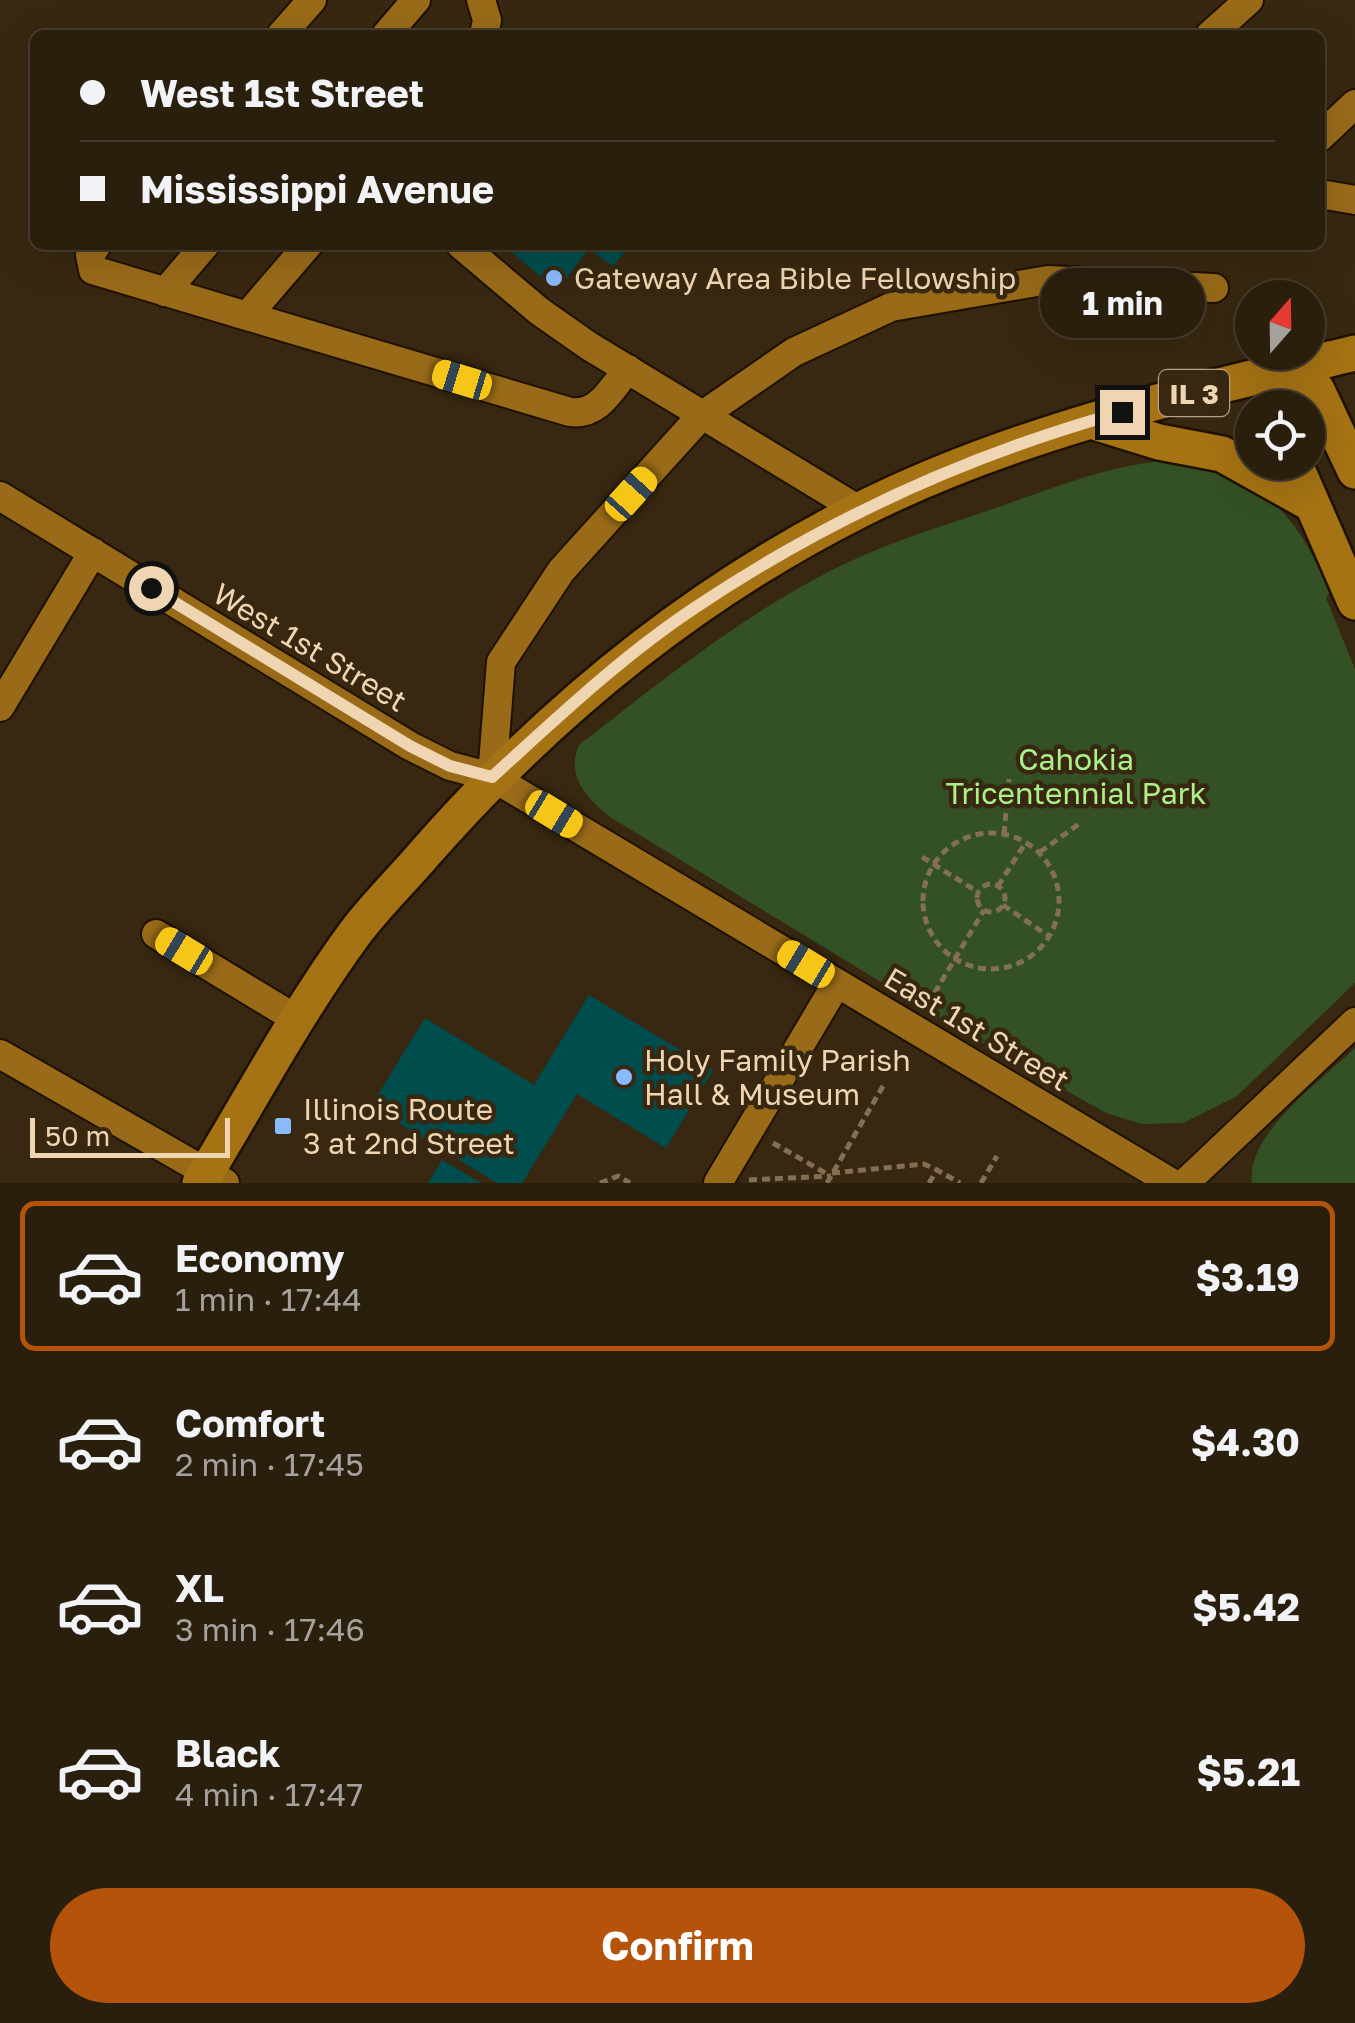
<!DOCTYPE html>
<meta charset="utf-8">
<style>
:root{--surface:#2a1e0d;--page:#322716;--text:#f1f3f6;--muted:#a5a29d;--line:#463c2e;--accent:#b45309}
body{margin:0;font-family:"Golos Text",sans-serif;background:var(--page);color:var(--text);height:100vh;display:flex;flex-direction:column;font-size:38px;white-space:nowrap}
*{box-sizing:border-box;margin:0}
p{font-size:32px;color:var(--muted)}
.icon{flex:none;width:55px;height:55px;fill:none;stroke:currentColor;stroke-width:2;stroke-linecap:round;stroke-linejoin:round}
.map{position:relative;height:1183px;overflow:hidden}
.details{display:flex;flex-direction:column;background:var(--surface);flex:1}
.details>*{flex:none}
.guide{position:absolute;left:30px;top:30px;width:1295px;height:220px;border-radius:15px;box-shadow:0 10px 40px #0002,0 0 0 2px var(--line);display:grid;align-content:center;height:220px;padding:0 50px;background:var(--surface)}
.needle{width:65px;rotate:20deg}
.buttons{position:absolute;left:1235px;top:280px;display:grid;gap:20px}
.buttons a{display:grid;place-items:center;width:90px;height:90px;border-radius:50%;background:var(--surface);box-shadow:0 10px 40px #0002,0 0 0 2px var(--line);font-size:50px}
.scale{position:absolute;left:30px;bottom:25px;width:200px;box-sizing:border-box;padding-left:10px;border:5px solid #efd5b2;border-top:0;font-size:28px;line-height:35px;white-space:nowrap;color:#efd5b2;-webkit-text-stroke:8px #382811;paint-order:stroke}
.end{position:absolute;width:45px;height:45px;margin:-22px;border:12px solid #efd5b2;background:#111;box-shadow:0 0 0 5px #111}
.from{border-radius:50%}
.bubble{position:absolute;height:70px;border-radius:35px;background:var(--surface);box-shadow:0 10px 40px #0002,0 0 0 2px var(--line);font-size:32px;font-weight:700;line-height:70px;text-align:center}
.car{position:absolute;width:30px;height:60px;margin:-30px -15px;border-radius:12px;box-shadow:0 0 8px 2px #0007;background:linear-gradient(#f5c518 24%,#345 0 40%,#f5c518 0 76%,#345 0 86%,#f5c518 0)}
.guide b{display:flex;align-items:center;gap:35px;height:95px;font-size:38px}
.guide b+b{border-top:2px solid var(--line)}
.guide i{width:25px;height:25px;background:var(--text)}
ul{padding:18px 0 0;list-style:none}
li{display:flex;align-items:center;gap:30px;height:150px;margin:0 20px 15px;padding:0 30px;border:5px solid transparent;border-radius:15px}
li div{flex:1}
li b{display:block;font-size:38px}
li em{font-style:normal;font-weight:700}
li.current{border-color:var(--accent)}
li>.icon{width:90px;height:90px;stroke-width:1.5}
.cta{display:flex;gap:20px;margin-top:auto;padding:20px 50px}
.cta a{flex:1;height:115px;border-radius:60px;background:var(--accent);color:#fff;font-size:40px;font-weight:700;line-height:115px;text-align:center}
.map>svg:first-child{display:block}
</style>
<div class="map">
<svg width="1355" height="1183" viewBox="0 0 1355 1183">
<rect width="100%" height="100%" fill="#382811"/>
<path fill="#335124" d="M 1180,459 C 1260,473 1301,518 1329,593 L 1326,598 L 1355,669 L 1355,983 L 1237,1096 L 1183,1123 L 1142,1124 L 1106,1113 L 968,1035 L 610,817 C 588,799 565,776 579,745 C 669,675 763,598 869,553 C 911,535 956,522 998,507 C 1066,484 1106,465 1180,459 Z
M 1355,1048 L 1355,1183 L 1252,1183 C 1245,1134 1322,1080 1355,1048 Z"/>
<path fill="#004d4e" d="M 503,245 L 631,245 L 613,266 L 589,249 L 557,290 Z
M 589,995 L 713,1070 L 666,1148 L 577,1094 L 522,1183 L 497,1183 L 371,1106 L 425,1018 L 534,1085 Z
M 442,1160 L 481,1183 L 428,1183 Z"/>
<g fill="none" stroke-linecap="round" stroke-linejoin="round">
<g stroke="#1f1100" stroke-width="32">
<path id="minor" d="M 481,0 L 487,20 L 484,35
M 281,35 L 312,0
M 386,35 L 416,0
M 1210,35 L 1249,0
M 1320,137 L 1355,104
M 1320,194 L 1355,200
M 97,245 L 90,255 L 93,270 L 247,316
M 308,245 L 247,316 L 570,412 C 599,416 611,389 628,369
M 461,245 L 539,311 L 589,346 L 859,510
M 165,292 L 205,245
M 0,496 L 410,746 L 450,766 L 492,777 L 1172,1183
M 0,707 L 93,552
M 492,777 L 501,662 L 561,571 L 700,417 L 794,352 L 891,307 L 1048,280 L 1214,288
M 156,934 L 298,1020
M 0,1054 L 225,1183
M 718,1183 L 837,983
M 1185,1183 L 1355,1022"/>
</g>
<g stroke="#1f1100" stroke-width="40">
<path id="major" d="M 1297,367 L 1317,390 L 1355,471
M 1288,408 L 1297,367
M 1091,421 L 1159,442 L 1222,454 L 1308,502
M 1294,462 L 1355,602
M 200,1183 C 251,1099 297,1012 355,933 C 376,905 402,880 425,853 C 547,714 693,594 860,510 C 1015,432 1188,393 1355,353"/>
</g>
<path stroke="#836f53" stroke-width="5" stroke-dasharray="8 5" stroke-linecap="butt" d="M923 901a68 68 0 1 1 136 0a68 68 0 1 1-136 0Z
M 1004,834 L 1009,779
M 1040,852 L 1079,824
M 922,857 L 978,892
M977 898a14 14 0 1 1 28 0a14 14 0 1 1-28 0Z
M 998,886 L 1026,842
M 1003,905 L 1050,937
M 928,1004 L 984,910
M 773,1143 L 827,1174
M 832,1173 L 924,1164 L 937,1170
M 749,1180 L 831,1176
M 600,1183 L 618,1176 L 630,1183
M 827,1183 L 883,1086
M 929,1183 L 937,1170 L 960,1183
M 981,1183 L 997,1156"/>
<use href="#minor" stroke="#996b19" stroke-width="28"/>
<use href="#major" stroke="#a67314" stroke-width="35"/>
</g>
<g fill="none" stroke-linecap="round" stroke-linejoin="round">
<path stroke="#efd5b2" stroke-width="12" d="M 151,588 L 410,746 L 450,766 L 492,777 C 557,718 622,656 696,607 C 826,520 971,454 1122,412"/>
</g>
<g fill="#89bafc" stroke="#382811" stroke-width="4">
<circle cx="554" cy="278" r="10"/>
<circle cx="624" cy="1077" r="10"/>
<rect x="273" y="1116" width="20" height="20" rx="5"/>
</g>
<g text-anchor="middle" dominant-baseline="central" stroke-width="9" stroke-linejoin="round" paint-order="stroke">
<rect fill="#382811" stroke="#b8a182" stroke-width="2.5" x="1159" y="370" width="70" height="46" rx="8"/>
<g font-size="28" font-weight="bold" fill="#efd5b2">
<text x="1194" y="393">IL 3</text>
</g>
<g font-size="30" fill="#efd5b2" stroke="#382811" text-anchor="start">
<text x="574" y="278">Gateway Area Bible Fellowship</text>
<text x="644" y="1060">Holy Family Parish<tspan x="644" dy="34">Hall &amp; Museum</tspan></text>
<text x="303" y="1109">Illinois Route<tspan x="303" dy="34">3 at 2nd Street</tspan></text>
</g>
<g font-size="30" fill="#efd5b2" stroke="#382811">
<text transform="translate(310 647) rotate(31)">West 1st Street</text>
<text transform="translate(977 1029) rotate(31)">East 1st Street</text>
</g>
<g font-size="30" fill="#abf189" stroke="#382811">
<text x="1076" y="759">Cahokia<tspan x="1076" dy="34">Tricentennial Park</tspan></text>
</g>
</g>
</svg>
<div class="buttons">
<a><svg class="needle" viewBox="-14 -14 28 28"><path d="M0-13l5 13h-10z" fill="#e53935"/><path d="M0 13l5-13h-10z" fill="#a5a29d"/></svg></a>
<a><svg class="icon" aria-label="locate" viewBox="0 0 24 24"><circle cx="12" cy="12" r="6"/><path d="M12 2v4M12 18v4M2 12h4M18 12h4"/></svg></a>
</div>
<div class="scale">50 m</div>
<i class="end from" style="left:151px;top:588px"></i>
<i class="end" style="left:1122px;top:412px"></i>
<div class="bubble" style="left:1040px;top:268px;width:165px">1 min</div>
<i class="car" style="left:462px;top:380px;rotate:287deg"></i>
<i class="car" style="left:631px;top:494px;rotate:42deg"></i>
<i class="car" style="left:554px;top:814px;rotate:121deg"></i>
<i class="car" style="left:184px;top:951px;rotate:301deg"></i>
<i class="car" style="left:806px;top:964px;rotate:301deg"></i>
<div class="guide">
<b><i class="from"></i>West 1st Street</b>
<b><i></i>Mississippi Avenue</b>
</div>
</div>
<section class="details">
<ul>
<li class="current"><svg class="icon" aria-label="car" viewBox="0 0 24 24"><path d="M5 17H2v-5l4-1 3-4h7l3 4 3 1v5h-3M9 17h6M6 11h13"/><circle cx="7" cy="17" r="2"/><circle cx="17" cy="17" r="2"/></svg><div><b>Economy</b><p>1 min · 17:44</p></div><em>$3.19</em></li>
<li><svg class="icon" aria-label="car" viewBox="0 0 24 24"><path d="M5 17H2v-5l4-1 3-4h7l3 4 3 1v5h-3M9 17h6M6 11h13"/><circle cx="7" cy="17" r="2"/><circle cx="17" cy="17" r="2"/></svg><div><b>Comfort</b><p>2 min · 17:45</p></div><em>$4.30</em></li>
<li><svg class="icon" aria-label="car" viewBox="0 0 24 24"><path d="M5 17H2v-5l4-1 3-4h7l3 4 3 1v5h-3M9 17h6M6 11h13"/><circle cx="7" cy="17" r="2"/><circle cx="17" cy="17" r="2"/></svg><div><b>XL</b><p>3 min · 17:46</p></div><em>$5.42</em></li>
<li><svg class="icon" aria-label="car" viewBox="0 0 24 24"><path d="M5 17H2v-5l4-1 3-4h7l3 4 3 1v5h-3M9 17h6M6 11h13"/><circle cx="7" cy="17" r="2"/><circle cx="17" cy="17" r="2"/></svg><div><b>Black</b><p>4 min · 17:47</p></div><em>$5.21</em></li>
</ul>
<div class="cta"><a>Confirm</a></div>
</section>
